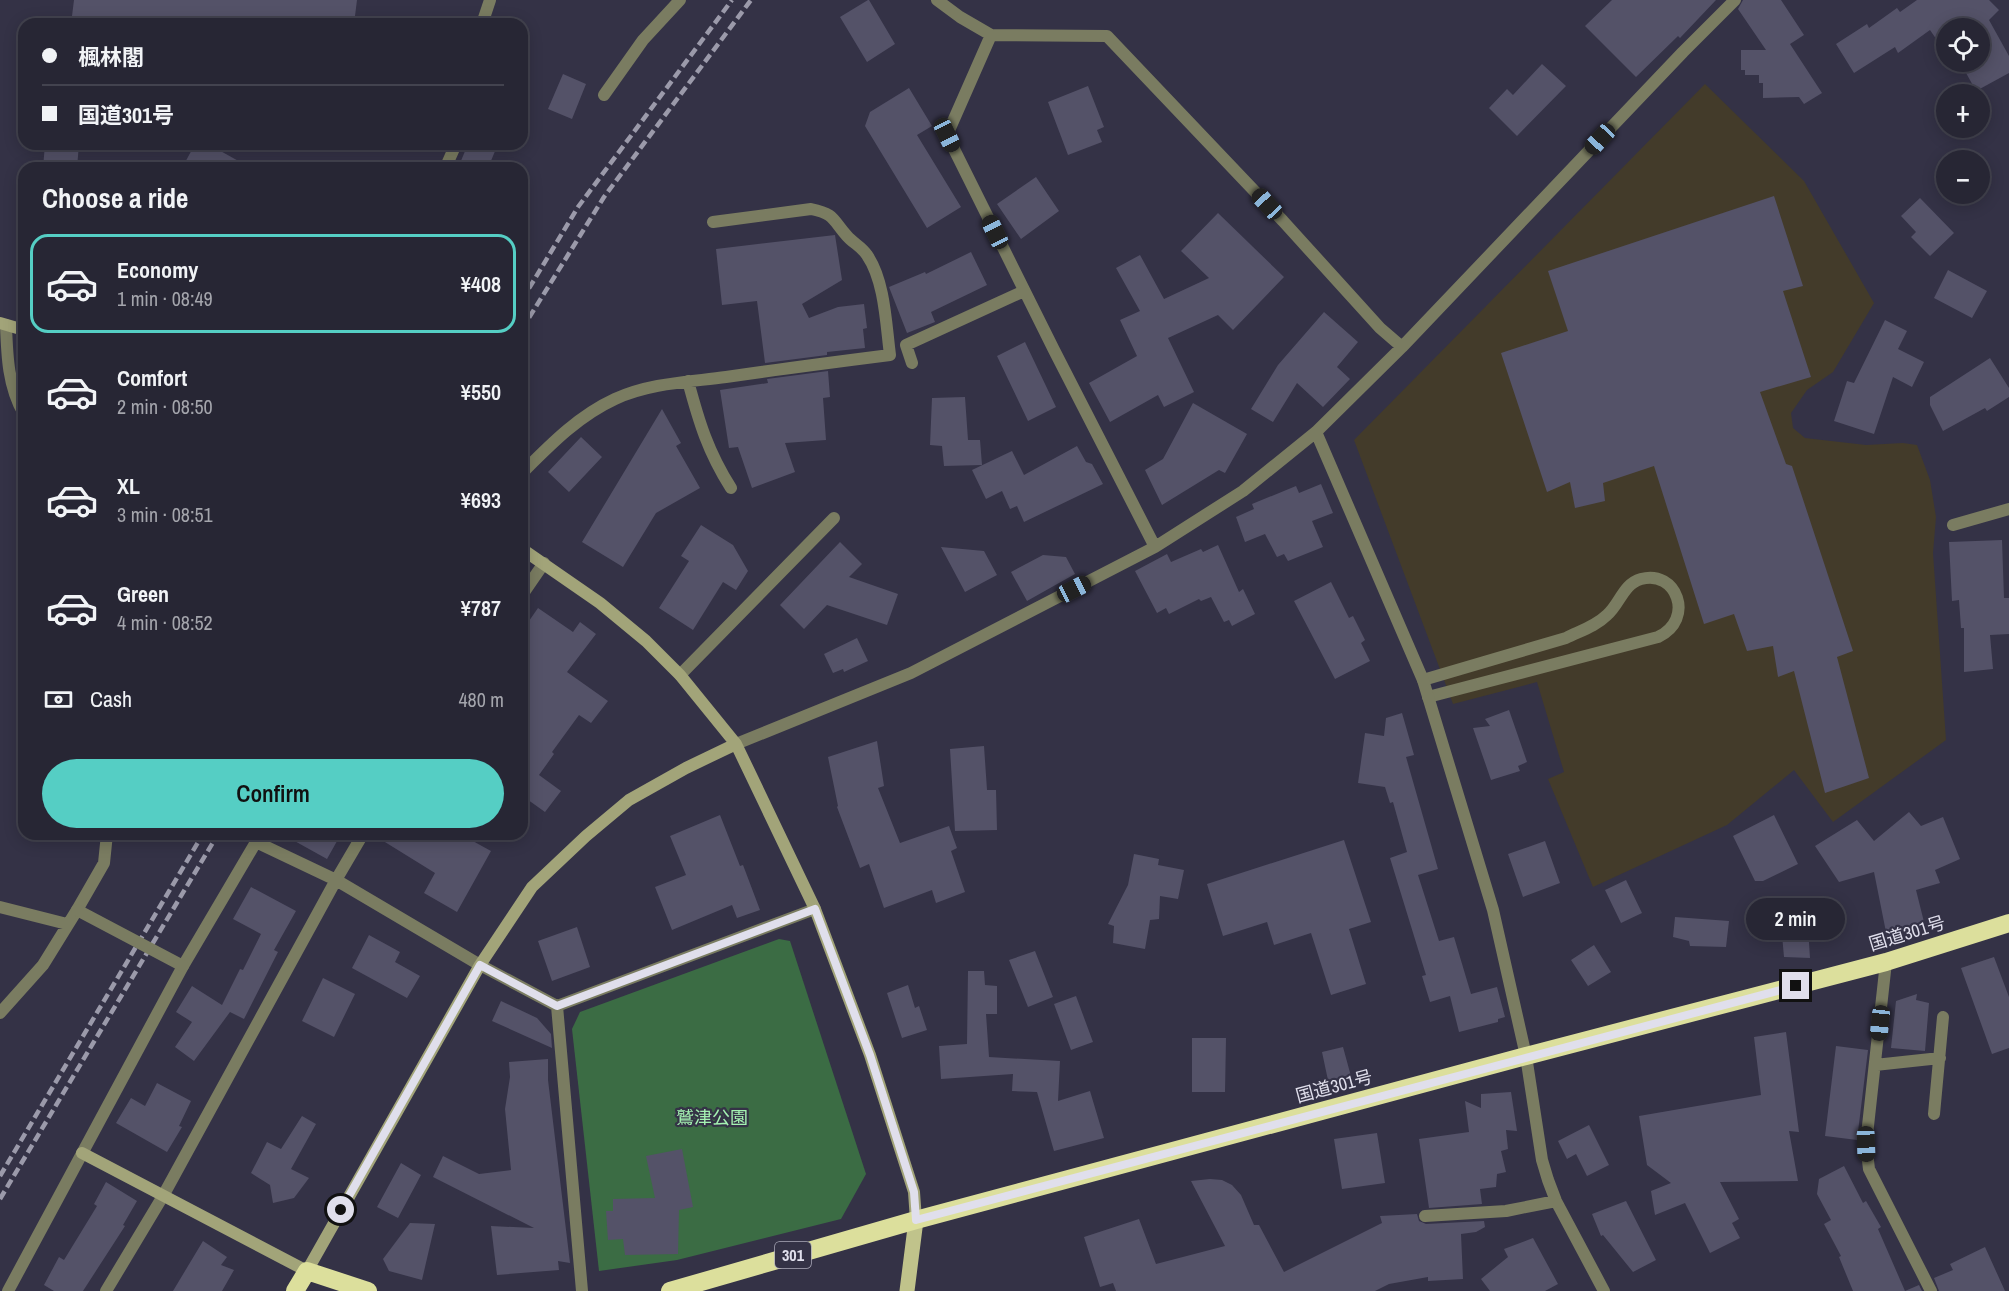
<!DOCTYPE html>
<meta charset="utf-8">
<style>
:root{--surface:#272634;--page:#333240;--text:#f1f3f6;--muted:#a4a5ac;--line:#43434f;--accent:#55cec4}
body{margin:0;font-family:"Archivo Narrow","Noto Sans JP",sans-serif;background:var(--page);color:var(--text);height:100vh;display:flex;flex-direction:column;font-size:22px;white-space:nowrap}
*{box-sizing:border-box;margin:0}
p{font-size:20px;color:var(--muted)}
.icon{flex:none;width:33px;height:33px;fill:none;stroke:currentColor;stroke-width:2;stroke-linecap:round;stroke-linejoin:round}
.map{position:relative;flex:1;overflow:hidden}
.panel{position:absolute;left:18px;top:162px;width:510px;height:678px;display:flex;flex-direction:column;background:var(--surface);border-radius:18px;box-shadow:0 3px 15px #0003,0 0 0 2px var(--line)}
.panel>*{flex:none}
.guide{position:absolute;left:18px;top:18px;width:510px;height:132px;border-radius:18px;box-shadow:0 3px 15px #0003,0 0 0 2px var(--line);display:grid;align-content:center;height:132px;padding:0 24px;background:var(--surface)}
.fabs{position:absolute;left:1936px;top:18px;display:grid;gap:12px}
.fabs a{display:grid;place-items:center;width:54px;height:54px;border-radius:50%;background:var(--surface);box-shadow:0 3px 15px #0003,0 0 0 2px var(--line);font-size:30px}
.end{position:absolute;width:27px;height:27px;margin:-14px;border:8px solid #e0dfec;background:#111;box-shadow:0 0 0 3px #111}
.from{border-radius:50%}
.bubble{position:absolute;height:42px;border-radius:21px;background:var(--surface);box-shadow:0 3px 15px #0003,0 0 0 2px var(--line);font-size:20px;font-weight:600;line-height:42px;text-align:center}
.car{position:absolute;width:18px;height:36px;margin:-18px -9px;border-radius:8px;box-shadow:0 0 4px 2px #0007;background:linear-gradient(#222 24%,#8ab4d8 0 40%,#222 0 76%,#8ab4d8 0 86%,#222 0)}
.guide b{display:flex;align-items:center;gap:21px;height:57px;font-size:22px}
.guide b+b{border-top:2px solid var(--line)}
.guide i{width:15px;height:15px;background:var(--text)}
ul{padding:0;list-style:none}
li{display:flex;align-items:center;gap:18px;height:99px;margin:0 12px 9px;padding:0 12px;border:3px solid transparent;border-radius:18px}
li div{flex:1}
li b{display:block;font-size:22px}
li em{font-style:normal;font-weight:600}
li.selected{border-color:var(--accent)}
li>.icon{width:54px;height:54px;stroke-width:1.5}
h2{padding:0 24px;font-size:27px;line-height:72px}
.pay{display:flex;align-items:center;gap:15px;height:66px;padding:0 24px;font-size:22px}
.pay p{margin-inline-start:auto}
.button{display:flex;gap:12px;margin-top:auto;padding:12px 24px}
.button a{flex:1;height:69px;border-radius:36px;background:var(--accent);color:#111;font-size:24px;font-weight:600;line-height:69px;text-align:center}
.map>svg:first-child{display:block}
</style>
<div class="map">
<svg width="2009" height="1291" viewBox="0 0 2009 1291">
<rect width="100%" height="100%" fill="#343246"/>
<path fill="#433b2a" d="M 1705,84 L 1804,181 L 1874,303 L 1833,372 L 1807,390 L 1791,413 L 1793,428 L 1805,438 L 1866,445 L 1903,443 L 1917,445 L 1930,480 L 1936,517 L 1933,553 L 1946,740 L 1833,822 L 1794,770 L 1727,825 L 1593,887 L 1548,779 L 1564,772 L 1537,682 L 1453,704 L 1354,440 Z"/>
<path fill="#3b6c44" d="M 779,939 L 790,941 L 866,1174 L 841,1219 L 677,1260 L 599,1271 L 572,1029 L 580,1012 Z"/>
<path fill="#545268" d="M 74,0 L 357,0 L 354,24 L 71,24 Z
M 868,0 L 869,0 L 895,44 L 867,62 L 840,17 Z
M 1612,0 L 1716,0 L 1680,38 L 1678,36 L 1636,77 L 1585,26 Z
M 1743,0 L 1781,0 L 1804,35 L 1790,44 L 1822,93 L 1804,104 L 1799,97 L 1763,98 L 1763,83 L 1759,83 L 1759,75 L 1745,75 L 1745,70 L 1741,70 L 1741,50 L 1766,50 L 1738,9 Z
M 1917,0 L 1989,0 L 1999,10 L 1989,20 L 2009,56 L 2009,73 L 1976,91 L 1960,62 L 1980,62 L 1980,28 L 1947,28 L 1947,41 L 1941,46 L 1930,30 L 1898,53 L 1895,47 L 1854,73 L 1836,44 L 1867,24 L 1869,28 L 1897,8 L 1900,12 Z
M 1542,64 L 1566,86 L 1517,136 L 1489,108 L 1507,89 L 1513,95 Z
M 563,74 L 586,84 L 572,119 L 548,109 Z
M 1088,86 L 1104,127 L 1097,130 L 1102,142 L 1068,155 L 1048,102 Z
M 909,88 L 932,126 L 917,135 L 961,207 L 927,228 L 865,126 L 870,112 Z
M 45,144 L 79,144 L 77,168 L 43,168 Z
M 195,144 L 208,144 L 251,168 L 182,168 Z
M 468,144 L 498,144 L 488,168 L 458,168 Z
M 1036,177 L 1059,211 L 1021,239 L 997,204 Z
M 1774,196 L 1803,286 L 1783,291 L 1811,377 L 1760,392 L 1786,464 L 1792,466 L 1853,651 L 1837,657 L 1869,778 L 1825,793 L 1794,671 L 1778,677 L 1773,646 L 1747,651 L 1734,614 L 1704,624 L 1654,466 L 1603,483 L 1605,501 L 1575,508 L 1570,482 L 1547,492 L 1501,353 L 1568,331 L 1548,271 Z
M 1920,198 L 1954,233 L 1930,256 L 1911,237 L 1916,232 L 1901,216 Z
M 1218,213 L 1284,277 L 1233,330 L 1218,315 L 1168,338 L 1194,392 L 1164,407 L 1158,395 L 1110,422 L 1089,383 L 1137,356 L 1120,320 L 1140,311 L 1116,268 L 1140,255 L 1164,299 L 1209,278 L 1181,251 Z
M 835,235 L 842,280 L 802,304 L 809,318 L 838,307 L 864,304 L 867,328 L 863,329 L 865,348 L 827,352 L 827,355 L 765,363 L 757,301 L 722,305 L 716,249 Z
M 971,252 L 987,285 L 931,312 L 935,322 L 907,333 L 889,287 L 925,272 L 926,274 Z
M 1948,270 L 1987,291 L 1972,318 L 1934,298 Z
M 1324,312 L 1358,342 L 1337,367 L 1350,379 L 1323,407 L 1297,383 L 1273,422 L 1251,409 L 1278,365 Z
M 1885,320 L 1907,331 L 1898,349 L 1924,362 L 1912,387 L 1893,377 L 1874,434 L 1834,421 L 1847,381 L 1854,383 Z
M 1025,342 L 1056,407 L 1028,421 L 997,356 Z
M 1990,358 L 2009,388 L 2009,397 L 1987,411 L 1985,408 L 1943,431 L 1930,405 L 1930,397 Z
M 828,371 L 830,397 L 823,398 L 826,440 L 785,443 L 795,472 L 752,488 L 738,447 L 729,448 L 720,390 L 768,383 L 767,379 Z
M 965,397 L 968,440 L 980,440 L 982,465 L 944,466 L 942,446 L 930,445 L 932,398 Z
M 1193,403 L 1247,434 L 1225,473 L 1219,470 L 1162,505 L 1145,470 L 1163,459 Z
M 662,409 L 681,443 L 676,446 L 700,488 L 656,513 L 623,567 L 582,542 Z
M 581,437 L 602,457 L 569,492 L 548,472 Z
M 1077,446 L 1086,462 L 1092,464 L 1103,484 L 1024,522 L 1017,506 L 1010,509 L 1002,491 L 986,499 L 972,470 L 1012,451 L 1024,475 Z
M 1321,484 L 1333,513 L 1312,521 L 1323,547 L 1288,561 L 1284,554 L 1277,557 L 1265,534 L 1245,542 L 1236,517 L 1254,509 L 1252,504 L 1296,486 L 1299,493 Z
M 701,525 L 733,545 L 748,571 L 736,590 L 723,582 L 693,630 L 659,608 L 689,561 L 681,556 Z
M 2002,540 L 2004,598 L 2009,598 L 2009,634 L 1990,635 L 1993,669 L 1964,672 L 1964,628 L 1961,628 L 1959,600 L 1952,601 L 1949,542 Z
M 840,542 L 862,564 L 849,577 L 898,594 L 887,625 L 827,605 L 804,629 L 780,605 Z
M 1218,545 L 1239,592 L 1243,589 L 1255,614 L 1232,626 L 1229,620 L 1224,622 L 1211,597 L 1201,601 L 1199,599 L 1169,614 L 1166,608 L 1157,613 L 1135,571 L 1167,554 L 1171,562 L 1201,549 L 1203,552 Z
M 941,547 L 984,551 L 997,575 L 965,592 Z
M 1043,555 L 1066,557 L 1075,574 L 1027,601 L 1011,572 Z
M 1331,582 L 1349,618 L 1353,616 L 1365,640 L 1361,643 L 1370,661 L 1335,679 L 1294,601 Z
M 538,608 L 573,632 L 580,622 L 596,634 L 567,672 L 608,701 L 591,723 L 579,715 L 552,752 L 554,754 L 539,775 L 561,791 L 545,812 L 524,797 L 522,800 L 522,631 Z
M 857,638 L 868,661 L 844,672 L 843,669 L 833,673 L 824,654 Z
M 1509,710 L 1527,762 L 1518,766 L 1520,771 L 1491,780 L 1473,728 L 1490,726 L 1485,719 Z
M 1402,713 L 1414,755 L 1406,757 L 1438,869 L 1418,875 L 1439,941 L 1454,937 L 1471,994 L 1497,987 L 1505,1017 L 1498,1019 L 1498,1022 L 1459,1032 L 1450,996 L 1430,1002 L 1422,976 L 1426,975 L 1390,858 L 1407,852 L 1393,802 L 1390,803 L 1385,787 L 1358,783 L 1365,733 L 1384,736 L 1386,718 Z
M 877,741 L 884,786 L 878,788 L 900,843 L 949,826 L 957,848 L 951,851 L 965,892 L 936,903 L 932,890 L 884,908 L 869,864 L 860,868 L 837,807 L 838,806 L 828,757 Z
M 984,746 L 987,790 L 996,790 L 997,830 L 955,831 L 950,749 Z
M 1909,812 L 1921,826 L 1943,817 L 1960,859 L 1935,870 L 1940,883 L 1916,890 L 1925,926 L 1887,937 L 1874,872 L 1839,882 L 1815,846 L 1857,820 L 1874,841 Z
M 720,815 L 740,866 L 743,865 L 760,910 L 737,918 L 732,905 L 672,930 L 655,887 L 686,875 L 670,836 Z
M 1774,815 L 1798,864 L 1763,881 L 1755,881 L 1733,836 Z
M 282,834 L 341,834 L 327,859 Z
M 372,834 L 460,834 L 491,851 L 457,912 L 424,893 L 435,873 Z
M 1344,840 L 1371,922 L 1349,929 L 1366,984 L 1331,995 L 1311,933 L 1274,945 L 1267,922 L 1223,936 L 1207,884 Z
M 1545,841 L 1560,883 L 1523,897 L 1508,854 Z
M 1134,854 L 1159,859 L 1158,865 L 1184,870 L 1178,899 L 1160,896 L 1159,919 L 1150,920 L 1145,949 L 1113,943 L 1114,926 L 1108,924 L 1128,885 Z
M 1626,880 L 1642,913 L 1621,923 L 1605,890 Z
M 251,887 L 296,911 L 274,950 L 278,952 L 244,1019 L 230,1012 L 194,1061 L 175,1047 L 192,1022 L 176,1012 L 192,986 L 222,1005 L 240,969 L 243,970 L 261,934 L 233,919 Z
M 1807,912 L 1810,958 L 1784,957 L 1780,913 Z
M 1675,917 L 1729,921 L 1726,947 L 1690,946 L 1689,941 L 1673,937 Z
M 577,927 L 590,967 L 552,981 L 538,941 Z
M 369,935 L 400,952 L 395,962 L 420,976 L 407,998 L 352,968 Z
M 1594,945 L 1611,972 L 1588,986 L 1571,960 Z
M 1035,951 L 1053,997 L 1028,1007 L 1009,960 Z
M 1994,957 L 2009,997 L 2009,1048 L 1992,1054 L 1961,968 Z
M 968,971 L 984,971 L 985,985 L 997,986 L 997,1014 L 986,1014 L 989,1057 L 1060,1061 L 1058,1101 L 1090,1091 L 1104,1138 L 1054,1151 L 1037,1092 L 1012,1091 L 1013,1074 L 941,1079 L 939,1046 L 967,1044 Z
M 323,978 L 355,994 L 334,1037 L 302,1021 Z
M 908,985 L 915,1008 L 919,1006 L 927,1030 L 902,1038 L 887,993 Z
M 1917,994 L 1916,1000 L 1929,1003 L 1925,1051 L 1891,1048 L 1896,1001 Z
M 1076,996 L 1093,1042 L 1071,1050 L 1054,1004 Z
M 501,1001 L 537,1018 L 551,1034 L 552,1048 L 492,1021 Z
M 1786,1032 L 1799,1132 L 1789,1131 L 1798,1181 L 1720,1182 L 1739,1219 L 1732,1223 L 1740,1238 L 1710,1253 L 1685,1203 L 1655,1215 L 1651,1191 L 1671,1183 L 1647,1165 L 1639,1116 L 1761,1095 L 1754,1037 Z
M 1192,1038 L 1226,1038 L 1225,1092 L 1192,1092 Z
M 1836,1046 L 1868,1050 L 1857,1140 L 1825,1136 Z
M 1343,1047 L 1352,1080 L 1329,1085 L 1322,1052 Z
M 548,1059 L 548,1080 L 570,1263 L 558,1261 L 559,1270 L 497,1275 L 491,1226 L 534,1228 L 433,1177 L 443,1156 L 479,1174 L 511,1170 L 505,1109 L 510,1077 L 509,1062 Z
M 157,1083 L 191,1101 L 179,1126 L 182,1127 L 167,1152 L 116,1123 L 131,1098 L 145,1106 Z
M 1511,1092 L 1517,1131 L 1506,1130 L 1508,1149 L 1501,1151 L 1506,1172 L 1497,1174 L 1496,1187 L 1480,1189 L 1482,1204 L 1429,1208 L 1419,1139 L 1469,1132 L 1465,1101 L 1481,1108 L 1481,1094 Z
M 302,1116 L 316,1124 L 291,1169 L 309,1178 L 294,1198 L 273,1203 L 270,1185 L 251,1173 L 267,1142 L 281,1149 Z
M 1589,1125 L 1609,1165 L 1587,1176 L 1576,1154 L 1567,1159 L 1558,1141 Z
M 1377,1133 L 1385,1183 L 1342,1189 L 1334,1139 Z
M 682,1149 L 693,1207 L 679,1210 L 678,1254 L 625,1255 L 623,1239 L 608,1240 L 606,1211 L 613,1211 L 613,1199 L 655,1198 L 646,1156 Z
M 401,1163 L 421,1175 L 398,1218 L 377,1207 Z
M 1844,1166 L 1863,1203 L 1866,1201 L 1881,1227 L 1878,1229 L 1905,1291 L 1919,1285 L 1922,1291 L 1853,1291 L 1839,1257 L 1841,1256 L 1824,1224 L 1831,1220 L 1817,1194 L 1819,1179 Z
M 1210,1179 L 1222,1180 L 1232,1185 L 1241,1195 L 1254,1225 L 1259,1225 L 1284,1272 L 1382,1223 L 1380,1216 L 1417,1214 L 1419,1221 L 1426,1224 L 1484,1221 L 1485,1227 L 1476,1232 L 1461,1234 L 1463,1279 L 1428,1281 L 1428,1277 L 1389,1284 L 1375,1291 L 1116,1291 L 1113,1283 L 1100,1287 L 1084,1237 L 1139,1219 L 1156,1264 L 1225,1246 L 1191,1181 Z
M 106,1182 L 137,1201 L 123,1225 L 125,1226 L 83,1291 L 54,1291 L 44,1285 L 59,1257 L 64,1260 L 97,1206 L 94,1204 Z
M 1626,1201 L 1656,1260 L 1633,1272 L 1603,1235 L 1601,1236 L 1592,1214 Z
M 410,1223 L 435,1224 L 422,1280 L 389,1271 L 383,1259 Z
M 1533,1238 L 1558,1284 L 1545,1291 L 1490,1291 L 1481,1279 L 1508,1257 L 1504,1249 Z
M 203,1241 L 227,1257 L 221,1265 L 234,1270 L 222,1291 L 173,1291 Z
M 1985,1247 L 2005,1291 L 1939,1291 L 1934,1278 L 1953,1270 L 1950,1264 Z"/>
<g fill="none" stroke-linecap="round" stroke-linejoin="round">
<path stroke="#7a7c61" stroke-width="12" d="M 1423,680 L 1566,638 C 1580,631 1596,626 1607,615 C 1620,604 1623,584 1641,579 C 1676,569 1696,619 1658,637 L 1428,697"/>
<path stroke="#7a7c61" stroke-width="12" d="M 937,0 L 960,17 L 991,35 L 1107,36 L 1283,221 L 1380,328 L 1402,347
M 482,24 L 490,0
M 991,35 L 947,135 L 1054,350 L 1155,547
M 604,95 L 643,40 L 680,0
M 448,162 L 456,144
M 6,325 C 7,355 8,387 24,414
M 912,363 L 906,345 L 1024,291
M 688,381 C 699,422 708,452 731,488
M 1316,432 L 1423,680 L 1493,910 L 1526,1056 L 1542,1160 L 1548,1180 L 1556,1201 L 1604,1291
M 522,473 C 550,445 578,416 615,399 C 650,383 689,382 726,377 C 781,369 835,362 890,355 C 886,325 885,281 867,255 C 862,247 853,243 847,236 C 832,219 835,214 811,209 L 713,222
M 1953,525 L 2009,509
M 522,595 L 544,563
M 680,675 L 834,518
M 736,744 L 911,673 L 1155,547 L 1243,491 L 1316,432 L 1402,347 L 1683,52 L 1735,0
M 0,907 L 67,924
M 1886,962 L 1866,1144 L 1869,1169 L 1931,1291
M 557,1006 L 582,1291
M 0,1013 L 43,965 L 77,910 L 104,863 L 107,834
M 1875,1065 L 1940,1058
M 1934,1114 L 1943,1017
M 1425,1216 L 1506,1211 L 1556,1201
M 8,1291 L 183,966 L 256,842 L 336,880 L 480,965 L 557,1006 L 815,909
M 106,1291 L 163,1196 L 336,880 L 363,834"/>
<path stroke="#a2a479" stroke-width="12" d="M 0,323 L 24,330
M 522,549 L 600,603 L 646,641 L 680,675 L 736,744 L 815,909 L 870,1055 L 914,1192 L 916,1220
M 82,1153 L 307,1271 L 480,965 L 532,887 L 586,836 L 629,800 L 686,768 L 736,744"/>
<path stroke="#c0c38b" stroke-width="15" d="M 907,1291 L 916,1220"/>
<path stroke="#dcdf9c" stroke-width="18" d="M 295,1291 L 307,1271 L 368,1291
M 670,1291 L 916,1220 L 1526,1056 L 1886,962 L 2009,923"/>
<path stroke="#9b9aaa" stroke-width="4.5" stroke-dasharray="9 4.5" stroke-linecap="butt" d="M 522,300 L 578,207 L 732,0
M 522,329 L 604,197 L 751,0
M 0,1176 L 203,834
M 0,1199 L 218,834"/>
<path stroke="#7a7c61" stroke-width="12" d="M 77,910 L 183,966"/>
</g>
<g fill="none" stroke-linecap="round" stroke-linejoin="round">
<path stroke="#e0dfec" stroke-width="8" d="M 341,1210 L 480,965 L 557,1006 L 815,909 L 870,1055 L 914,1192 L 916,1220 L 1796,986"/>
</g>
<g text-anchor="middle" dominant-baseline="central" stroke-width="4.5" stroke-linejoin="round" paint-order="stroke">
<rect fill="#343246" stroke="#acabba" stroke-width="1.5" x="775" y="1242" width="36" height="26" rx="4.5"/>
<g font-size="16" font-weight="bold" fill="#e0dfec">
<text x="793" y="1255">301</text>
</g>
<g font-size="18" fill="#e0dfec" stroke="#343246">
<text transform="translate(1907 933) rotate(-17)">国道301号</text>
<text transform="translate(1334 1086) rotate(-15)">国道301号</text>
</g>
<g font-size="18" fill="#a5f3b2" stroke="#343246">
<text x="712" y="1117">鷲津公園</text>
</g>
</g>
</svg>
<div class="fabs">
<a><svg class="icon" aria-label="locate" viewBox="0 0 24 24"><circle cx="12" cy="12" r="6"/><path d="M12 2v4M12 18v4M2 12h4M18 12h4"/></svg></a>
<a>+</a>
<a>−</a>
</div>
<i class="end from" style="left:341px;top:1210px"></i>
<i class="end" style="left:1796px;top:986px"></i>
<div class="bubble" style="left:1746px;top:898px;width:99px">2 min</div>
<i class="car" style="left:947px;top:135px;rotate:154deg"></i>
<i class="car" style="left:1600px;top:139px;rotate:223deg"></i>
<i class="car" style="left:1267px;top:204px;rotate:317deg"></i>
<i class="car" style="left:995px;top:232px;rotate:334deg"></i>
<i class="car" style="left:1074px;top:589px;rotate:63deg"></i>
<i class="car" style="left:1880px;top:1023px;rotate:186deg"></i>
<i class="car" style="left:1866px;top:1144px;rotate:178deg"></i>
<div class="guide">
<b><i class="from"></i>楓林閣</b>
<b><i></i>国道301号</b>
</div>
<section class="panel">
<h2>Choose a ride</h2>
<ul>
<li class="selected"><svg class="icon" aria-label="car" viewBox="0 0 24 24"><path d="M5 17H2v-5l4-1 3-4h7l3 4 3 1v5h-3M9 17h6M6 11h13"/><circle cx="7" cy="17" r="2"/><circle cx="17" cy="17" r="2"/></svg><div><b>Economy</b><p>1 min · 08:49</p></div><em>¥408</em></li>
<li><svg class="icon" aria-label="car" viewBox="0 0 24 24"><path d="M5 17H2v-5l4-1 3-4h7l3 4 3 1v5h-3M9 17h6M6 11h13"/><circle cx="7" cy="17" r="2"/><circle cx="17" cy="17" r="2"/></svg><div><b>Comfort</b><p>2 min · 08:50</p></div><em>¥550</em></li>
<li><svg class="icon" aria-label="car" viewBox="0 0 24 24"><path d="M5 17H2v-5l4-1 3-4h7l3 4 3 1v5h-3M9 17h6M6 11h13"/><circle cx="7" cy="17" r="2"/><circle cx="17" cy="17" r="2"/></svg><div><b>XL</b><p>3 min · 08:51</p></div><em>¥693</em></li>
<li><svg class="icon" aria-label="car" viewBox="0 0 24 24"><path d="M5 17H2v-5l4-1 3-4h7l3 4 3 1v5h-3M9 17h6M6 11h13"/><circle cx="7" cy="17" r="2"/><circle cx="17" cy="17" r="2"/></svg><div><b>Green</b><p>4 min · 08:52</p></div><em>¥787</em></li>
</ul>
<div class="pay"><svg class="icon" aria-label="cash" viewBox="0 0 24 24"><path d="M3 7h18v10H3z"/><circle cx="12" cy="12" r="2"/></svg>Cash<p>480 m</p></div>
<div class="button"><a>Confirm</a></div>
</section>
</div>
